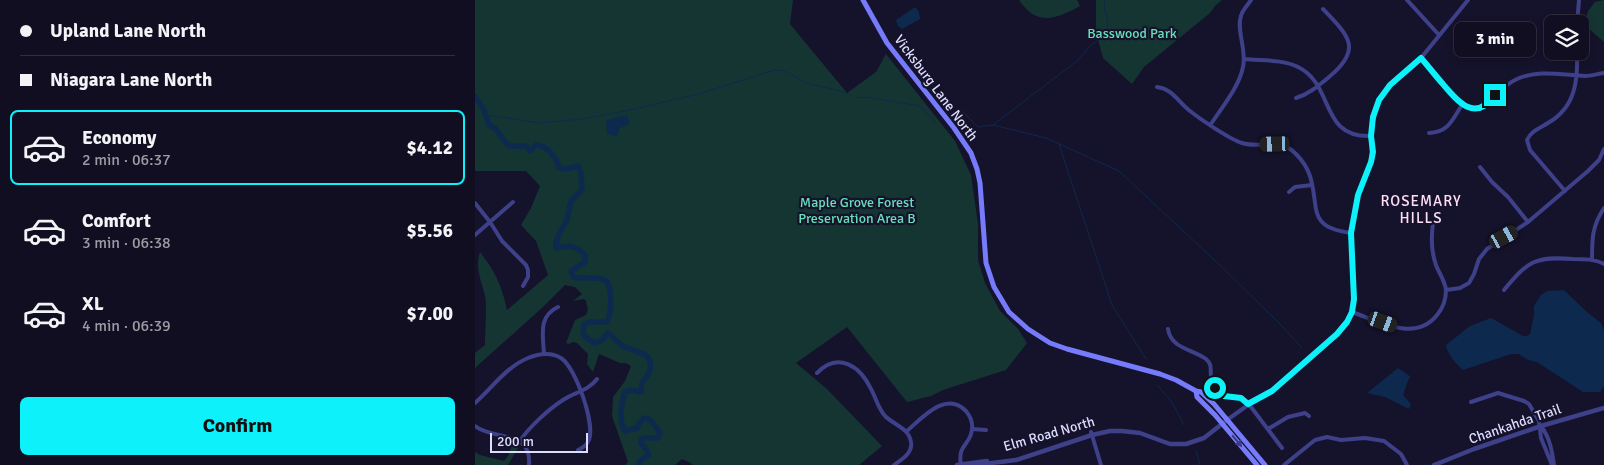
<!DOCTYPE html>
<meta charset="utf-8">
<style>
:root{--surface:#100e20;--page:#191729;--text:#f1f3f6;--muted:#9c9ca5;--line:#302e3e;--accent:#0df1fa}
body{margin:0;font-family:Signika,sans-serif;background:var(--page);color:var(--text);height:100vh;display:flex;flex-direction:column;font-size:19px;white-space:nowrap}
*{box-sizing:border-box;margin:0}
p{font-size:16px;color:var(--muted)}
.icon{flex:none;width:28px;height:28px;fill:none;stroke:currentColor;stroke-width:2;stroke-linecap:round;stroke-linejoin:round}
.map{position:relative;flex:1;overflow:hidden}
.sheet{display:flex;flex-direction:column;background:var(--surface);width:475px}
.sheet>*{flex:none}
.guide{display:grid;align-content:center;height:110px;padding:0 20px;background:var(--surface)}
.buttons{position:absolute;left:1069px;top:15px;display:grid;gap:10px}
.buttons a{display:grid;place-items:center;width:45px;height:45px;border-radius:8px;background:var(--surface);box-shadow:0 2px 8px #0003,0 0 0 1px var(--line);font-size:25px}
.scale{position:absolute;left:15px;bottom:12px;width:98px;box-sizing:border-box;padding-left:5px;border:2px solid #deddfe;border-top:0;font-size:14px;line-height:18px;white-space:nowrap;color:#deddfe;-webkit-text-stroke:4px #15122b;paint-order:stroke}
.end{position:absolute;width:22px;height:22px;margin:-11px;border:6px solid #0df1fa;background:#111;box-shadow:0 0 0 2px #111}
.from{border-radius:50%}
.bubble{position:absolute;height:35px;border-radius:8px;background:var(--surface);box-shadow:0 2px 8px #0003,0 0 0 1px var(--line);font-size:16px;font-weight:800;line-height:35px;text-align:center}
.car{position:absolute;width:15px;height:30px;margin:-15px -8px;border-radius:6px;box-shadow:0 0 4px 1px #0007;background:linear-gradient(#222 24%,#8ab4d8 0 40%,#222 0 76%,#8ab4d8 0 86%,#222 0)}
.guide b{display:flex;align-items:center;gap:18px;height:48px;font-size:19px}
.guide b+b{border-top:1px solid var(--line)}
.guide i{width:12px;height:12px;background:var(--text)}
ul{padding:0;list-style:none}
li{display:flex;align-items:center;gap:15px;height:75px;margin:0 10px 8px;padding:0 10px;border:2px solid transparent;border-radius:8px}
li div{flex:1}
li b{display:block;font-size:19px}
li em{font-style:normal;font-weight:800}
li.current{border-color:var(--accent)}
li>.icon{width:45px;height:45px;stroke-width:1.5}
.button{display:flex;gap:10px;margin-top:auto;padding:10px 20px}
.button a{flex:1;height:58px;border-radius:8px;background:var(--accent);color:#111;font-size:20px;font-weight:800;line-height:58px;text-align:center}
main{display:flex;flex:1;min-height:0}
.map>svg:first-child{display:block}
</style>
<main>
<section class="sheet">
<div class="guide">
<b><i class="from"></i>Upland Lane North</b>
<b><i></i>Niagara Lane North</b>
</div>
<ul>
<li class="current"><svg class="icon" aria-label="car" viewBox="0 0 24 24"><path d="M5 17H2v-5l4-1 3-4h7l3 4 3 1v5h-3M9 17h6M6 11h13"/><circle cx="7" cy="17" r="2"/><circle cx="17" cy="17" r="2"/></svg><div><b>Economy</b><p>2 min · 06:37</p></div><em>$4.12</em></li>
<li><svg class="icon" aria-label="car" viewBox="0 0 24 24"><path d="M5 17H2v-5l4-1 3-4h7l3 4 3 1v5h-3M9 17h6M6 11h13"/><circle cx="7" cy="17" r="2"/><circle cx="17" cy="17" r="2"/></svg><div><b>Comfort</b><p>3 min · 06:38</p></div><em>$5.56</em></li>
<li><svg class="icon" aria-label="car" viewBox="0 0 24 24"><path d="M5 17H2v-5l4-1 3-4h7l3 4 3 1v5h-3M9 17h6M6 11h13"/><circle cx="7" cy="17" r="2"/><circle cx="17" cy="17" r="2"/></svg><div><b>XL</b><p>4 min · 06:39</p></div><em>$7.00</em></li>
</ul>
<div class="button"><a>Confirm</a></div>
</section>
<div class="map">
<svg width="1129" height="465" viewBox="0 0 1129 465">
<rect width="100%" height="100%" fill="#15122b"/>
<path fill="#153532" d="M 0,0 L 318,0 L 315,24 L 372,93 L 401,72 L 411,54 L 480,141 L 496,175 L 503,224 L 503,260 L 510,283 L 525,311 L 543,329 L 552,343 L 531,370 L 468,390 L 456,396 L 432,402 L 372,327 L 321,363 L 352,389 L 407,446 L 384,465 L 218,465 L 216,463 L 207,459 L 200,465 L 150,465 L 153,462 L 137,416 L 138,397 L 150,381 L 156,366 L 151,363 L 145,363 L 124,354 L 118,372 L 112,364 L 113,354 L 102,343 L 98,342 L 94,344 L 91,343 L 100,320 L 111,315 L 113,310 L 111,301 L 109,299 L 98,301 L 107,294 L 100,287 L 90,285 L 68,307 L 0,368 L 0,353 L 10,345 C 10,333 12,307 10,296 C 6,280 0,268 5,252 C 20,271 27,286 32,310 L 73,275 L 61,241 L 46,225 L 56,208 L 65,186 L 51,171 L 0,171 Z
M 544,0 L 602,0 L 605,6 C 581,19 562,27 544,0 Z
M 621,0 L 747,0 L 740,6 L 735,13 L 669,67 L 657,84 L 628,58 L 621,32 Z
M 1129,0 L 1129,42 L 1113,28 L 1110,22 L 1113,11 L 1120,2 Z
M 37,445 L 43,448 L 33,465 L 0,465 L 0,452 L 5,455 L 29,461 L 33,456 Z"/>
<path fill="#0e294e" d="M 440,7 L 444,12 L 445,19 L 427,29 L 423,26 L 421,20 Z
M 152,115 L 155,124 L 145,128 L 142,136 L 132,134 L 131,120 Z
M 1089,290 L 1112,312 L 1126,323 L 1129,330 L 1129,386 L 1125,392 L 1108,392 L 1062,362 L 1053,360 L 1044,354 L 1036,354 L 988,370 C 981,364 972,354 971,345 L 995,326 L 1016,318 L 1048,336 L 1052,336 L 1055,334 L 1059,315 L 1059,306 L 1066,295 L 1072,291 Z
M 923,368 L 936,377 L 934,378 L 928,395 L 936,404 L 934,409 L 910,397 L 892,393 Z"/>
<g fill="none" stroke-linecap="round" stroke-linejoin="round">
<path stroke="#0e294e" stroke-width="1" d="M 380,98 L 391,97 L 445,106 L 461,123
M 484,108 L 503,127 L 518,125 L 571,138 L 644,171 L 749,269 L 804,323 L 827,348
M 11,115 L 66,123 L 108,119 L 155,110 L 224,94 L 299,70 C 313,69 320,78 332,83 C 346,88 363,88 375,95
M 519,124 L 602,61 L 616,45 L 625,39 L 632,29 L 633,21 L 630,11 L 629,0
M 584,144 L 637,305 L 671,359
M 682,385 L 697,402 L 709,425
M 721,451 L 725,465"/>
<path stroke="#0e294e" stroke-width="5.5" d="M 0,96 L 9,110 L 14,125 L 21,129 L 30,142 L 35,146 L 51,146 L 55,151 L 61,145 C 73,146 81,157 84,168 L 91,169 L 103,166 L 106,173 L 107,190 L 96,201 L 92,220 L 84,234 L 81,242 L 81,248 C 94,245 101,245 110,255 L 110,262 L 96,271 L 98,277 C 110,280 120,275 132,281 C 137,291 137,311 132,322 L 115,322 L 109,325 L 108,334 L 113,339 L 120,343 L 127,340 L 133,333 C 139,336 140,341 145,344 C 156,353 179,349 175,370 C 174,376 169,378 167,383 C 166,386 166,389 166,392 L 157,390 L 150,392 C 146,403 144,419 149,430 L 151,431 L 162,428 C 164,425 166,419 170,418 C 175,418 183,429 185,433 L 183,438 L 168,438 L 166,440 L 166,444 L 169,446 L 174,455 L 165,461 L 164,465"/>
<path stroke="#3e4089" stroke-width="4" d="M 932,0 L 964,35
M 1102,24 L 1104,0
M 946,58 L 982,100 C 1007,124 1019,90 1040,80 C 1061,69 1087,75 1110,76 C 1116,76 1122,74 1129,73
M 769,59 C 786,61 807,59 823,67 C 860,85 844,138 896,136
M 682,87 C 698,89 703,102 715,111 C 725,119 756,140 767,143 C 786,149 806,137 821,154 C 827,160 832,167 835,176 C 845,208 831,227 876,233
M 821,98 C 834,94 843,86 854,77 C 888,49 874,36 848,9
M 736,124 C 747,107 764,87 768,67 C 772,50 761,30 766,16 C 767,10 773,5 776,0
M 954,133 C 974,132 977,120 987,105
M 1005,167 L 1017,182 L 1033,197 L 1053,222
M 1090,191 L 1055,150 L 1052,140 C 1056,131 1065,128 1073,123 C 1101,107 1103,80 1102,51
M 814,192 L 820,187 L 837,185
M 0,203 L 15,222 L 27,241 L 51,265 L 53,270 L 53,277 L 48,286
M 0,235 L 38,202
M 1117,260 C 1117,239 1117,226 1129,208
M 971,290 L 985,288 L 994,283 L 999,274 L 1004,259 L 1012,249 L 1053,222 L 1113,171 L 1124,160 L 1129,149
M 1029,290 C 1053,261 1060,256 1098,259 C 1109,259 1120,259 1129,264
M 877,312 C 903,321 940,343 962,315 C 968,308 971,298 971,290 C 970,281 964,273 961,265 C 956,251 956,237 958,223
M 693,329 C 696,349 718,349 731,359 C 742,368 728,378 745,393 C 752,399 758,395 767,398 L 776,407 L 807,448
M 69,354 C 68,335 63,316 83,307
M 342,373 C 363,351 385,366 396,389 C 401,398 403,408 410,416 C 419,425 434,428 436,442 C 438,453 427,459 419,465
M 996,402 L 1023,393 L 1049,401 L 1054,404 L 1064,421 L 1066,438 L 1077,465
M 0,403 C 17,388 31,367 53,358 C 63,354 76,352 86,358 C 101,368 120,423 114,440 C 112,445 108,448 103,450
M 752,420 L 773,405 L 797,391 L 862,334 L 872,322 L 877,312 L 879,299 L 876,233 L 883,195 L 896,162 L 897,126 L 901,108 L 905,100 L 915,85 L 946,58 L 993,0
M 0,426 C 20,441 57,430 54,465
M 1066,426 C 1075,438 1077,451 1079,465
M 497,429 L 511,430
M 793,429 L 813,417 L 830,413 L 834,416
M 432,431 C 447,418 471,390 491,411 C 495,416 498,422 497,429 C 496,445 482,444 486,465
M 616,432 L 626,465
M 45,441 C 54,427 74,409 88,400 C 100,392 113,391 122,379
M 809,465 L 840,440 L 852,437 L 866,440 L 890,438 L 909,441 L 926,454 L 932,465"/>
<path stroke="#3e4089" stroke-width="4.5" d="M 482,465 L 512,461
M 501,465 L 541,460 L 617,435 L 635,431 L 647,431 L 665,433 L 695,444 L 711,444 L 729,438 L 752,420
M 959,465 L 999,449 L 1066,426 L 1129,408"/>
<path stroke="#767bfc" stroke-width="5" d="M 388,0 L 412,43 L 479,128 L 496,153 L 502,169 L 505,183 L 511,263 L 519,287 L 534,312 L 553,329 L 575,343 L 592,349 L 685,374 L 701,380 L 721,391 L 726,392 L 739,404 L 790,465
M 721,391 L 722,397 L 740,415 L 782,465"/>
</g>
<defs><path id="oneway-solid" d="M-6-.8H1V-3.2L6.5 0L1 3.2V.8H-6Z" transform="scale(1.25)"/></defs>
<use fill="#3c3c7f" href="#oneway-solid" transform="translate(762 441) rotate(50)"/>
<g fill="none" stroke-linecap="round" stroke-linejoin="round">
<path stroke="#0df1fa" stroke-width="6" d="M 740,388 L 749,396 L 766,398 L 773,404 L 797,391 L 862,334 L 872,322 L 877,312 L 879,299 L 876,233 L 883,195 L 896,162 L 898,152 L 896,136 L 898,117 L 904,100 L 915,85 L 946,58 C 953,66 960,75 967,83 C 983,102 1000,123 1020,95"/>
</g>
<g text-anchor="middle" dominant-baseline="central" stroke-width="4.5" stroke-linejoin="round" paint-order="stroke">
<g font-size="14" fill="#68dfba" stroke="#15122b">
<text x="657" y="33">Basswood Park</text>
<text x="382" y="202">Maple Grove Forest<tspan x="382" dy="16">Preservation Area B</tspan></text>
</g>
<g font-size="14" fill="#deddfe" stroke="#15122b">
<text transform="translate(461 88) rotate(53)">Vicksburg Lane North</text>
<text transform="translate(1040 424) rotate(-19)">Chankahda Trail</text>
<text transform="translate(574 434) rotate(-16)">Elm Road North</text>
</g>
<g font-size="15" letter-spacing="1" fill="#fedff5" stroke="#15122b">
<text x="946" y="201">ROSEMARY<tspan x="946" dy="17">HILLS</tspan></text>
</g>
</g>
</svg>
<div class="buttons">
<a><svg class="icon" aria-label="layers" viewBox="0 0 24 24"><path d="M12 4l9 5-9 5-9-5zM3 14l9 5 9-5"/></svg></a>
</div>
<div class="scale">200 m</div>
<i class="end from" style="left:740px;top:388px"></i>
<i class="end" style="left:1020px;top:95px"></i>
<div class="bubble" style="left:979px;top:22px;width:82px">3 min</div>
<i class="car" style="left:800px;top:144px;rotate:268deg"></i>
<i class="car" style="left:1029px;top:237px;rotate:61deg"></i>
<i class="car" style="left:908px;top:322px;rotate:110deg"></i>
</div>
</main>
